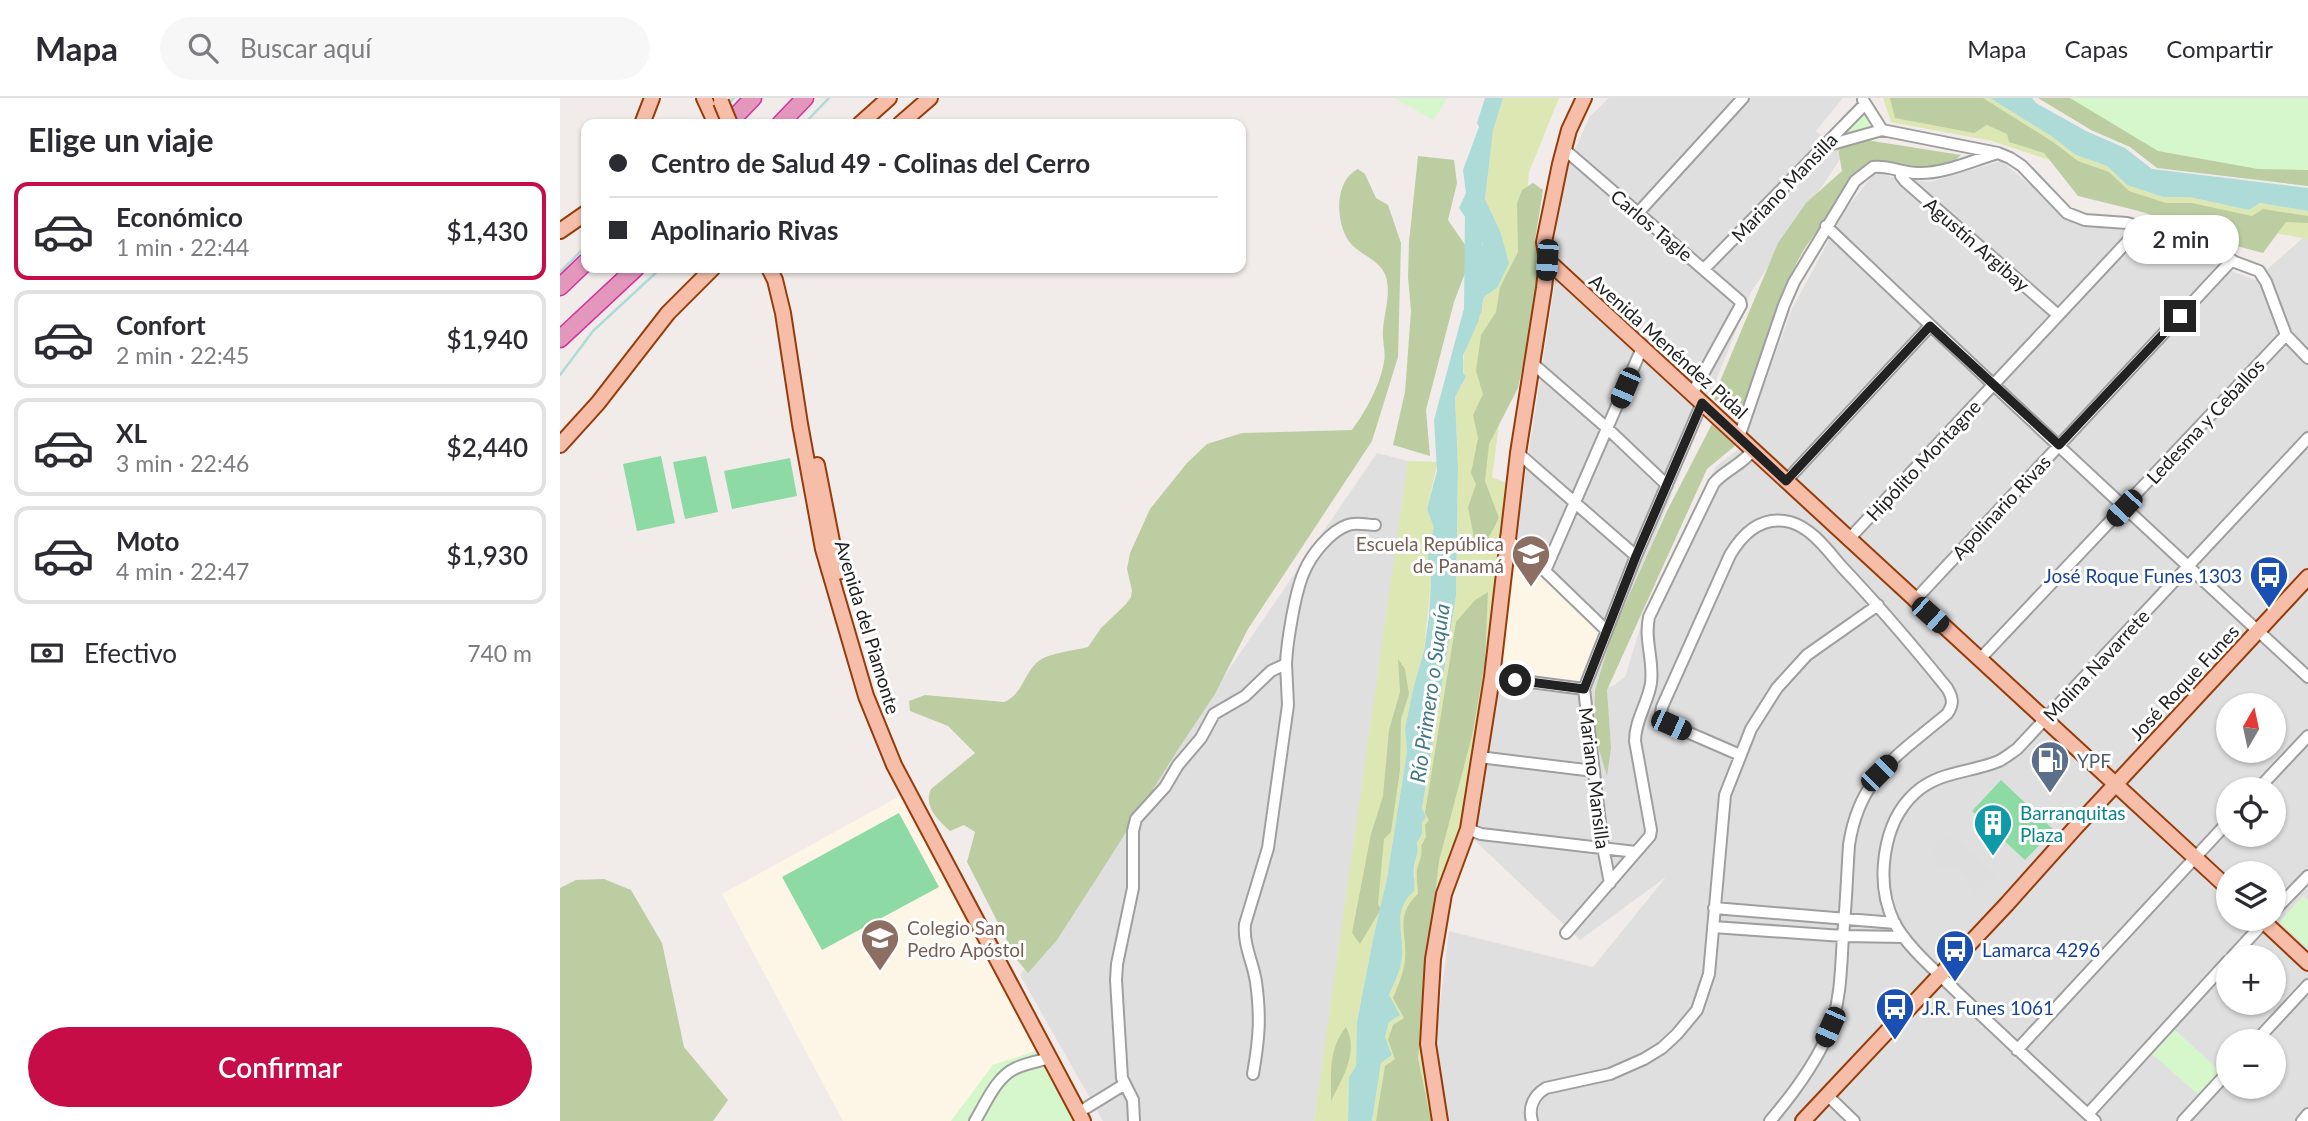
<!DOCTYPE html>
<html lang="es">
<meta charset="utf-8">
<style>
:root{--surface:#fff;--page:#f7f7f7;--text:#2b2b33;--muted:#7c7c81;--line:#e1e1e2;--accent:#c70d47}
body{margin:0;font-family:Lato,sans-serif;background:var(--page);color:var(--text);height:100vh;display:flex;flex-direction:column;font-size:26px;white-space:nowrap}
*{box-sizing:border-box;margin:0}
p{font-size:23px;color:var(--muted)}
.icon{flex:none;width:38px;height:38px;fill:none;stroke:currentColor;stroke-width:2;stroke-linecap:round;stroke-linejoin:round}
.map{position:relative;flex:1;overflow:hidden}
.sheet{display:flex;flex-direction:column;background:var(--surface);width:560px}
.sheet>*{flex:none}
.banner{position:absolute;left:21px;top:21px;width:665px;height:154px;border-radius:14px;box-shadow:0 2px 5px #0004;display:grid;align-content:center;height:154px;padding:0 28px;background:var(--surface)}
.needle{width:46px;rotate:9deg}
.controls{position:absolute;left:1656px;top:595px;display:grid;gap:14px}
.controls a{display:grid;place-items:center;width:70px;height:70px;border-radius:50%;background:var(--surface);box-shadow:0 2px 5px #0004;font-size:35px}
.end{position:absolute;width:32px;height:32px;margin:-16px;border:9px solid #222;background:#fff;box-shadow:0 0 0 4px #fff}
.from{border-radius:50%}
.bubble{position:absolute;height:49px;border-radius:24px;background:var(--surface);box-shadow:0 2px 5px #0004;font-size:23px;font-weight:600;line-height:49px;text-align:center}
.car{position:absolute;width:21px;height:42px;margin:-21px -10px;border-radius:9px;box-shadow:0 0 5px 2px #0007;background:linear-gradient(#222 24%,#8ab4d8 0 40%,#222 0 76%,#8ab4d8 0 86%,#222 0)}
.banner b{display:flex;align-items:center;gap:24px;height:66px;font-size:26px}
.banner b+b{border-top:2px solid var(--line)}
.banner i{width:18px;height:18px;background:var(--text)}
ul{padding:0;list-style:none}
li{display:flex;align-items:center;gap:21px;height:98px;margin:0 14px 10px;padding:0 14px;border:4px solid var(--line);border-radius:14px}
li div{flex:1}
li b{display:block;font-size:26px}
li em{font-style:normal;font-weight:600}
li.active{border-color:var(--accent)}
li>.icon{width:63px;height:63px;stroke-width:1.5}
h2{padding:0 28px;font-size:32px;line-height:84px}
.pay{display:flex;align-items:center;gap:18px;height:77px;padding:0 28px;font-size:26px}
.pay p{margin-inline-start:auto}
.button{display:flex;gap:14px;margin-top:auto;padding:14px 28px}
.button a{flex:1;height:80px;border-radius:42px;background:var(--accent);color:#fff;font-size:28px;font-weight:600;line-height:80px;text-align:center}
header{display:flex;align-items:center;gap:42px;box-sizing:border-box;height:98px;padding:0 35px;background:var(--surface);border-bottom:2px solid var(--line)}
header strong{font-size:33px}
nav{display:flex;gap:38px;margin-inline-start:auto;font-size:24px}
.search{width:490px;height:63px;background:var(--page);display:flex;align-items:center;gap:18px;box-sizing:border-box;padding:0 24px;border-radius:38px;color:var(--muted);font-size:26px}
main{display:flex;flex:1;min-height:0}
.map>svg:first-child{display:block}
</style>
<header>
<strong>Mapa</strong>
<div class="search"><svg class="icon" aria-label="search" viewBox="0 0 24 24"><circle cx="10" cy="10" r="6"/><path d="M15 15l6 6"/></svg>Buscar aquí</div>
<nav><a>Mapa</a><a>Capas</a><a>Compartir</a></nav>
</header>
<main>
<section class="sheet">
<h2>Elige un viaje</h2>
<ul>
<li class="active"><svg class="icon" aria-label="car" viewBox="0 0 24 24"><path d="M5 17H2v-5l4-1 3-4h7l3 4 3 1v5h-3M9 17h6M6 11h13"/><circle cx="7" cy="17" r="2"/><circle cx="17" cy="17" r="2"/></svg><div><b>Económico</b><p>1 min · 22:44</p></div><em>$1,430</em></li>
<li><svg class="icon" aria-label="car" viewBox="0 0 24 24"><path d="M5 17H2v-5l4-1 3-4h7l3 4 3 1v5h-3M9 17h6M6 11h13"/><circle cx="7" cy="17" r="2"/><circle cx="17" cy="17" r="2"/></svg><div><b>Confort</b><p>2 min · 22:45</p></div><em>$1,940</em></li>
<li><svg class="icon" aria-label="car" viewBox="0 0 24 24"><path d="M5 17H2v-5l4-1 3-4h7l3 4 3 1v5h-3M9 17h6M6 11h13"/><circle cx="7" cy="17" r="2"/><circle cx="17" cy="17" r="2"/></svg><div><b>XL</b><p>3 min · 22:46</p></div><em>$2,440</em></li>
<li><svg class="icon" aria-label="car" viewBox="0 0 24 24"><path d="M5 17H2v-5l4-1 3-4h7l3 4 3 1v5h-3M9 17h6M6 11h13"/><circle cx="7" cy="17" r="2"/><circle cx="17" cy="17" r="2"/></svg><div><b>Moto</b><p>4 min · 22:47</p></div><em>$1,930</em></li>
</ul>
<div class="pay"><svg class="icon" aria-label="cash" viewBox="0 0 24 24"><path d="M3 7h18v10H3z"/><circle cx="12" cy="12" r="2"/></svg>Efectivo<p>740 m</p></div>
<div class="button"><a>Confirmar</a></div>
</section>
<div class="map">
<svg width="1748" height="1023" viewBox="0 0 1748 1023">
<rect width="100%" height="100%" fill="#f1ecea"/>
<path fill="#e0dfdf" fill-rule="evenodd" d="M 1049,0 L 1283,0 L 1256,33 L 1283,57 L 1191,194 L 1035,591 L 1053,588 L 1065,579 L 1087,508 L 1156,368 L 1180,350 L 1232,211 L 1284,114 L 1315,74 L 1333,79 L 1370,84 L 1441,63 L 1511,121 L 1567,133 L 1695,182 L 1744,139 L 1748,139 L 1748,1023 L 886,1023 L 875,947 L 889,833 L 1033,869 L 1106,779 L 1020,842 L 910,738 L 995,184 L 993,134 L 1009,64 L 1030,18 ZM 1668,607 L 1713,607 L 1713,653 L 1668,653 ZM 1668,691 L 1713,691 L 1713,737 L 1668,737 ZM 1668,775 L 1713,775 L 1713,821 L 1668,821 ZM 1668,859 L 1713,859 L 1713,905 L 1668,905 ZM 1668,943 L 1713,943 L 1713,989 L 1668,989 Z
M 817,355 L 848,363 L 832,515 L 754,1023 L 543,1023 L 460,877 Z"/>
<path fill="#fdf6e7" d="M 952,450 L 1036,530 L 1044,533 L 1022,585 L 937,573 Z
M 340,698 L 479,952 L 433,967 L 391,1023 L 283,1023 L 162,796 Z"/>
<path fill="#dde7b4" d="M 943,0 L 999,0 L 969,74 L 959,181 L 932,379 L 953,388 L 908,731 L 887,785 L 867,933 L 880,1023 L 812,1023 L 821,965 L 832,957 L 825,939 L 829,924 L 829,897 L 835,881 L 842,844 L 839,821 L 843,802 L 855,779 C 852,767 860,757 857,745 L 862,736 L 862,711 L 896,498 L 898,374 L 877,367 L 867,411 L 874,430 L 867,452 L 871,482 L 864,553 L 853,591 L 845,631 L 847,653 L 827,780 L 813,841 L 797,924 L 796,968 L 789,979 L 788,1023 L 754,1023 L 848,363 L 880,364 L 898,367 L 895,299 L 906,280 C 897,261 910,244 916,226 C 920,218 922,208 924,199 L 937,190 L 940,133 L 925,101 L 933,33 Z
M 1323,0 L 1430,0 L 1491,38 L 1516,57 L 1547,68 L 1567,87 L 1603,99 L 1629,99 L 1689,112 L 1700,105 L 1748,113 L 1748,141 L 1609,116 L 1507,68 L 1432,43 L 1331,24 Z"/>
<path fill="#bccea1" d="M 1330,0 L 1423,0 L 1493,44 L 1518,63 L 1549,74 L 1569,93 L 1606,105 L 1632,105 L 1692,118 L 1703,111 L 1748,118 L 1748,125 L 1726,124 L 1703,155 L 1620,133 L 1612,123 L 1575,112 L 1518,98 L 1484,55 L 1449,44 L 1447,36 L 1427,27 L 1414,35 L 1335,20 Z
M 1478,0 L 1748,0 L 1748,88 L 1597,70 L 1570,49 L 1531,32 Z
M 1300,41 L 1401,57 C 1371,87 1336,53 1309,68 C 1293,76 1284,94 1275,108 C 1262,127 1246,146 1236,166 C 1211,218 1197,274 1181,328 L 1153,300 L 1218,145 L 1246,105 L 1282,73 L 1277,44 Z
M 858,58 L 894,62 L 897,85 L 888,122 L 912,157 L 894,204 L 866,312 L 870,358 L 833,347 L 845,294 L 851,213 L 848,179 L 849,144 Z
M 798,71 L 805,76 L 816,100 L 828,107 L 841,145 L 838,259 L 812,343 L 688,531 L 655,596 L 619,650 L 551,758 L 497,842 L 468,875 L 457,862 L 407,764 L 415,734 L 404,727 L 390,733 C 378,722 363,708 371,691 L 415,655 L 388,628 L 350,613 L 349,603 L 365,597 L 444,604 C 463,597 464,573 480,562 C 493,554 513,553 528,549 L 541,530 L 566,506 L 571,499 L 572,493 L 567,471 L 570,455 L 590,411 L 627,365 L 647,346 L 682,335 L 792,332 C 806,313 820,287 824,264 C 826,254 822,243 823,232 C 824,215 831,197 826,179 C 821,163 803,158 792,147 C 775,129 773,83 798,71 Z
M 973,85 L 983,92 L 975,142 L 981,167 L 979,192 L 958,290 L 929,346 L 925,383 L 939,420 L 928,441 L 915,445 L 908,409 L 916,386 L 911,375 L 918,340 L 913,317 L 923,296 L 916,273 L 921,237 L 936,214 L 940,189 L 958,154 L 957,105 L 962,92 Z
M 1152,326 L 1176,347 L 1147,371 L 1047,592 L 1051,650 L 1047,678 L 1034,635 L 1035,592 L 1053,533 L 1107,413 Z
M 928,494 L 925,564 L 912,638 L 879,763 L 868,859 L 858,960 L 871,1023 L 816,1023 L 825,968 L 835,961 L 828,942 L 833,927 L 844,920 L 833,900 C 837,890 842,879 844,868 C 850,839 832,819 858,796 C 858,788 856,779 857,772 C 859,762 863,758 861,748 L 866,739 L 865,727 L 869,722 L 865,715 L 896,524 L 915,502 Z
M 838,561 L 845,571 L 849,596 L 841,621 L 840,672 L 831,734 L 824,741 L 818,806 L 821,811 L 800,846 L 792,835 L 811,736 L 823,698 L 829,632 L 840,594 Z
M 44,781 L 71,792 L 102,845 L 124,949 L 168,1002 L 153,1023 L 0,1023 L 0,790 L 16,782 Z
M 786,929 C 799,954 783,979 771,1003 C 771,976 768,951 786,929 Z"/>
<path fill="#d5f7cb" d="M 834,0 L 887,0 L 874,22 Z
M 1510,0 L 1748,0 L 1748,72 L 1698,71 L 1598,53 Z
M 1304,12 L 1312,33 L 1272,43 Z
M 1743,798 L 1748,802 L 1748,850 L 1719,824 Z
M 1614,931 L 1661,974 L 1640,998 L 1592,956 Z
M 479,952 L 518,1023 L 391,1023 L 433,967 Z"/>
<path fill="#8ddaa5" d="M 101,358 L 115,425 L 77,433 L 63,366 Z
M 146,358 L 158,414 L 125,421 L 113,364 Z
M 230,360 L 237,398 L 172,411 L 164,373 Z
M 1441,682 L 1494,732 L 1465,762 L 1412,713 Z
M 339,715 L 379,789 L 262,852 L 222,779 Z"/>
<path fill="#dedede" d="M 1386,738 L 1397,741 L 1433,774 L 1435,780 L 1417,802 L 1408,789 L 1407,779 L 1395,769 L 1382,770 L 1376,764 L 1373,753 L 1374,748 L 1381,740 Z"/>
<path fill="#addcd8" d="M 925,0 L 943,0 L 933,33 L 925,101 L 940,133 L 949,165 L 937,190 L 924,199 L 918,224 L 903,258 L 903,274 L 906,279 L 895,299 L 898,369 L 896,498 L 862,711 L 866,719 L 862,724 L 862,736 L 857,745 C 859,755 856,759 854,768 C 853,776 855,785 854,793 C 829,815 847,837 841,865 C 839,876 833,887 829,897 L 840,917 L 829,924 L 825,939 L 832,957 L 821,965 L 812,1023 L 788,1023 L 789,979 L 796,968 L 797,924 L 813,841 L 827,780 L 847,653 L 845,631 L 853,591 L 864,553 L 869,518 L 871,482 L 867,452 L 874,430 L 867,411 L 877,373 L 874,322 L 903,214 L 913,189 L 923,145 L 899,110 L 906,95 L 903,72 L 919,29 L 917,25 Z
M 1430,0 L 1472,0 L 1476,5 L 1526,33 L 1565,50 L 1592,71 L 1748,90 L 1748,113 L 1700,105 L 1689,112 L 1629,99 L 1603,99 L 1567,87 L 1547,68 L 1516,57 L 1491,38 Z"/>
<g fill="none" stroke-linecap="round" stroke-linejoin="round">
<path stroke="#addcd8" stroke-width="2.5" d="M 168,6 L 174,0
M 244,26 L 269,0
M 0,174 L 26,148
M 0,277 L 33,233 L 101,170"/>
<path stroke="#addcd8" stroke-width="18" d="M 913,211 L 914,109"/>
<g stroke="#9f9f9f" stroke-width="14">
<path id="minor" d="M 1303,2 L 1322,32
M 1322,32 L 1438,55 L 1450,60 L 1462,68 L 1507,115 L 1525,122 L 1567,125 L 1581,129 L 1699,173 L 1706,184 L 1726,237 L 1748,260
M 1265,48 L 1322,32
M 1004,51 L 1180,203 L 1181,207 L 1132,296
M 1341,73 L 1341,78 L 1345,83 L 1498,217
M 1077,116 L 1183,0
M 1266,128 C 1425,280 1586,430 1748,579
M 1144,171 L 1305,6
M 971,264 L 1047,330 L 1107,387
M 1179,339 L 1224,207 L 1234,184 L 1295,83 L 1313,69 C 1329,67 1342,75 1358,75 C 1383,76 1411,63 1435,56
M 958,355 L 1076,458
M 1226,383 L 1370,228
M 946,440 L 985,473 L 1046,532
M 1288,442 L 1581,129
M 985,473 L 1082,250
M 1354,503 L 1672,162
M 1419,562 L 1726,237
M 932,579 L 1024,591
M 1180,657 L 1111,627 L 1101,616 L 1102,609 L 1170,457 C 1183,435 1202,417 1230,424 C 1252,430 1268,453 1282,469 C 1319,508 1353,548 1387,590 C 1393,600 1394,606 1387,616 C 1338,657 1299,679 1289,747 C 1287,777 1286,808 1283,838 C 1281,869 1281,899 1271,929 C 1257,964 1234,995 1210,1023
M 919,659 L 1034,673
M 1698,691 L 1748,638
M 908,731 L 921,736 L 1076,754
M 1050,785 L 1043,749 L 1024,591 L 1076,458 L 1142,305
M 1154,810 L 1335,825
M 1713,814 L 1748,778
M 1153,829 L 1283,838 L 1344,839
M 1006,835 L 1090,738 L 1091,732 L 1075,643 C 1075,622 1088,605 1091,585 C 1094,562 1084,542 1089,519 L 1154,385 C 1165,372 1182,367 1193,352
M 1672,859 L 1707,821
M 1696,943 L 1748,887
M 1457,952 L 1668,724
M 693,976 C 699,941 701,920 696,884 C 693,864 683,847 685,826 L 708,750 L 728,607 L 726,566
M 1267,997 L 1294,1023
M 526,1010 L 565,986
M 1528,1016 L 1668,863
M 415,1023 C 426,1005 436,979 456,970 C 467,965 479,963 490,960
M 574,1023 L 573,1002 L 562,980 L 556,882 L 557,866 L 573,790 L 573,733 L 576,721 L 605,689 L 618,667 L 641,640 L 654,616 L 685,598 L 711,573 L 726,566 C 727,544 735,494 744,474 C 751,457 770,433 788,427 C 796,424 807,427 815,427
M 972,1023 C 968,1009 974,997 986,990 L 1050,976 L 1084,961 L 1102,950 L 1117,936 L 1137,912 L 1149,876 L 1165,697 L 1191,631 L 1217,590 L 1247,557 L 1318,507
M 1535,1023 C 1488,980 1441,936 1395,892 C 1376,873 1346,848 1334,824 C 1315,785 1322,725 1355,695 C 1379,673 1410,675 1439,663 C 1445,660 1451,655 1457,651 L 1748,340
M 1623,1023 L 1668,974
M 1742,1023 L 1748,1016"/>
</g>
<g stroke="#963c0a" stroke-width="18">
<path id="major" d="M 144,0 L 156,26
M 82,26 L 92,0
M 300,26 L 329,0
M 340,26 L 370,0
M 0,133 L 26,115
M 987,162 L 1668,790
M 209,170 L 215,182 L 223,215 L 240,326 L 263,451 L 306,598 L 334,667 L 523,1023
M 0,347 L 38,305 L 108,215 L 153,170
M 257,367 L 278,474
M 1701,821 L 1748,865
M 880,1023 L 868,946 L 873,861 L 884,796 L 908,731 L 932,579 L 958,355 L 984,190 L 987,162 L 984,144 L 1000,66 L 1009,32 L 1024,0
M 1243,1023 L 1447,806 L 1515,730 L 1748,479"/>
</g>
<g stroke="#d1359b" stroke-width="19">
<path id="highway" d="M 168,26 L 193,0
M 220,26 L 245,0
M 0,189 L 26,164
M 0,241 L 76,170"/>
</g>
<use href="#minor" stroke="#fff" stroke-width="10"/>
<use href="#major" stroke="#f6bda9" stroke-width="14"/>
<use href="#highway" stroke="#e397bd" stroke-width="16"/>
<g stroke="#963c0a" stroke-width="18" stroke-linecap="butt">
<path id="major-bridge" d="M 161,4 L 170,26"/>
</g>
<use href="#major-bridge" stroke="#f6bda9" stroke-width="14"/>
</g>
<g fill="none" stroke-linecap="round" stroke-linejoin="round">
<path stroke="#222" stroke-width="9" d="M 955,582 L 1024,591 L 1076,458 L 1142,305 L 1226,383 L 1370,228 L 1499,347 L 1620,218"/>
</g>
<defs>
<g id="school-pin" transform="scale(2.0125)"><path d="M0 17L-7.5 6A9.5 9.5 0 1 1 7.5 6Z" fill="#8d6e63" stroke="#fff"/><path d="M0-5L7-2L0 1L-7-2ZM-4 1L0 2.5L4 1V4Q0 6-4 4Z" fill="#fff"/></g>
<g id="bus-pin" transform="scale(2.0125)"><path d="M0 17L-7.5 6A9.5 9.5 0 1 1 7.5 6Z" fill="#1a4fb4" stroke="#fff"/><path d="M-5-6H5V4H4V6H2V4H-2V6H-4V4H-5ZM-3.5-4V0h7V-4ZM-3.5 1.2v1.5H-2V1.2ZM2 1.2v1.5H3.5V1.2Z" fill="#fff"/></g>
<g id="fuel-pin" transform="scale(2.0125)"><path d="M0 17L-7.5 6A9.5 9.5 0 1 1 7.5 6Z" fill="#5c6f8a" stroke="#fff"/><path d="M-5.5-6h7V0h2V4h1.3V-2.5L3-4.5l.8-.8L6-3V5H2.5V1h-1V6h-7ZM-4.2-4.7v3.2H.2V-4.7Z" fill="#fff"/></g>
<g id="building-pin" transform="scale(2.0125)"><path d="M0 17L-7.5 6A9.5 9.5 0 1 1 7.5 6Z" fill="#0f9aa8" stroke="#fff"/><path d="M-4-6H4V6H1V3H-1V6H-4ZM-2.5-4.3h1.7v1.8h-1.7ZM.8-4.3h1.7v1.8H.8ZM-2.5-1h1.7V.8h-1.7ZM.8-1h1.7V.8H.8Z" fill="#fff"/></g>
</defs>
<g fill-rule="evenodd">
<use href="#school-pin" x="971" y="456"/>
<use href="#bus-pin" x="1709" y="477"/>
<use href="#fuel-pin" x="1490" y="662"/>
<use href="#building-pin" x="1433" y="725"/>
<use href="#school-pin" x="320" y="840"/>
<use href="#bus-pin" x="1395" y="851"/>
<use href="#bus-pin" x="1335" y="909"/>
</g>
<g text-anchor="middle" dominant-baseline="central" stroke-width="6" stroke-linejoin="round" paint-order="stroke">
<g font-size="19" fill="#222" stroke="#fff">
<text transform="translate(1224 89) rotate(-46)">Mariano Mansilla</text>
<text transform="translate(1092 127) rotate(40)">Carlos Tagle</text>
<text transform="translate(1417 146) rotate(41)">Agustín Argibay</text>
<text transform="translate(1109 248) rotate(42)">Avenida Menéndez Pidal</text>
<text transform="translate(1645 323) rotate(-47)">Ledesma y Ceballos</text>
<text transform="translate(1363 362) rotate(-47)">Hipólito Montagne</text>
<text transform="translate(1441 409) rotate(-47)">Apolinario Rivas</text>
<text transform="translate(308 529) rotate(73)">Avenida del Piamonte</text>
<text transform="translate(1536 567) rotate(-47)">Molina Navarrete</text>
<text transform="translate(1624 584) rotate(-47)">José Roque Funes</text>
<text transform="translate(1035 680) rotate(83)">Mariano Mansilla</text>
</g>
<g font-size="19" fill="#785e54" stroke="#fff" text-anchor="end">
<text x="944" y="445">Escuela República<tspan x="944" dy="22">de Panamá</tspan></text>
<text x="347" y="829" text-anchor="start">Colegio San<tspan x="347" dy="22">Pedro Apóstol</tspan></text>
</g>
<g font-size="19" fill="#164399" stroke="#fff" text-anchor="start">
<text x="1682" y="477" text-anchor="end">José Roque Funes 1303</text>
<text x="1422" y="851">Lamarca 4296</text>
<text x="1362" y="909">J.R. Funes 1061</text>
</g>
<g font-size="19" fill="#4e5e75" stroke="#fff" text-anchor="start">
<text x="1517" y="662">YPF</text>
</g>
<g font-size="19" fill="#0d838f" stroke="#fff" text-anchor="start">
<text x="1460" y="714">Barranquitas<tspan x="1460" dy="22">Plaza</tspan></text>
</g>
<g font-size="21" font-style="italic" fill="#427986" stroke="#fff">
<text transform="translate(869 595) rotate(-82)">Río Primero o Suquía</text>
</g>
</g>
</svg>
<div class="controls">
<a><svg class="needle" viewBox="-14 -14 28 28"><path d="M0-13l5 13h-10z" fill="#e53935"/><path d="M0 13l5-13h-10z" fill="#7c7c81"/></svg></a>
<a><svg class="icon" aria-label="locate" viewBox="0 0 24 24"><circle cx="12" cy="12" r="6"/><path d="M12 2v4M12 18v4M2 12h4M18 12h4"/></svg></a>
<a><svg class="icon" aria-label="layers" viewBox="0 0 24 24"><path d="M12 4l9 5-9 5-9-5zM3 14l9 5 9-5"/></svg></a>
<a>+</a>
<a>−</a>
</div>
<i class="end from" style="left:955px;top:582px"></i>
<i class="end" style="left:1620px;top:218px"></i>
<div class="bubble" style="left:1563px;top:117px;width:116px">2 min</div>
<i class="car" style="left:987px;top:162px;rotate:184deg"></i>
<i class="car" style="left:1065px;top:290px;rotate:203deg"></i>
<i class="car" style="left:1564px;top:410px;rotate:223deg"></i>
<i class="car" style="left:1370px;top:517px;rotate:132deg"></i>
<i class="car" style="left:1111px;top:627px;rotate:114deg"></i>
<i class="car" style="left:1319px;top:675px;rotate:45deg"></i>
<i class="car" style="left:1270px;top:929px;rotate:204deg"></i>
<div class="banner">
<b><i class="from"></i>Centro de Salud 49 - Colinas del Cerro</b>
<b><i></i>Apolinario Rivas</b>
</div>
</div>
</main>
